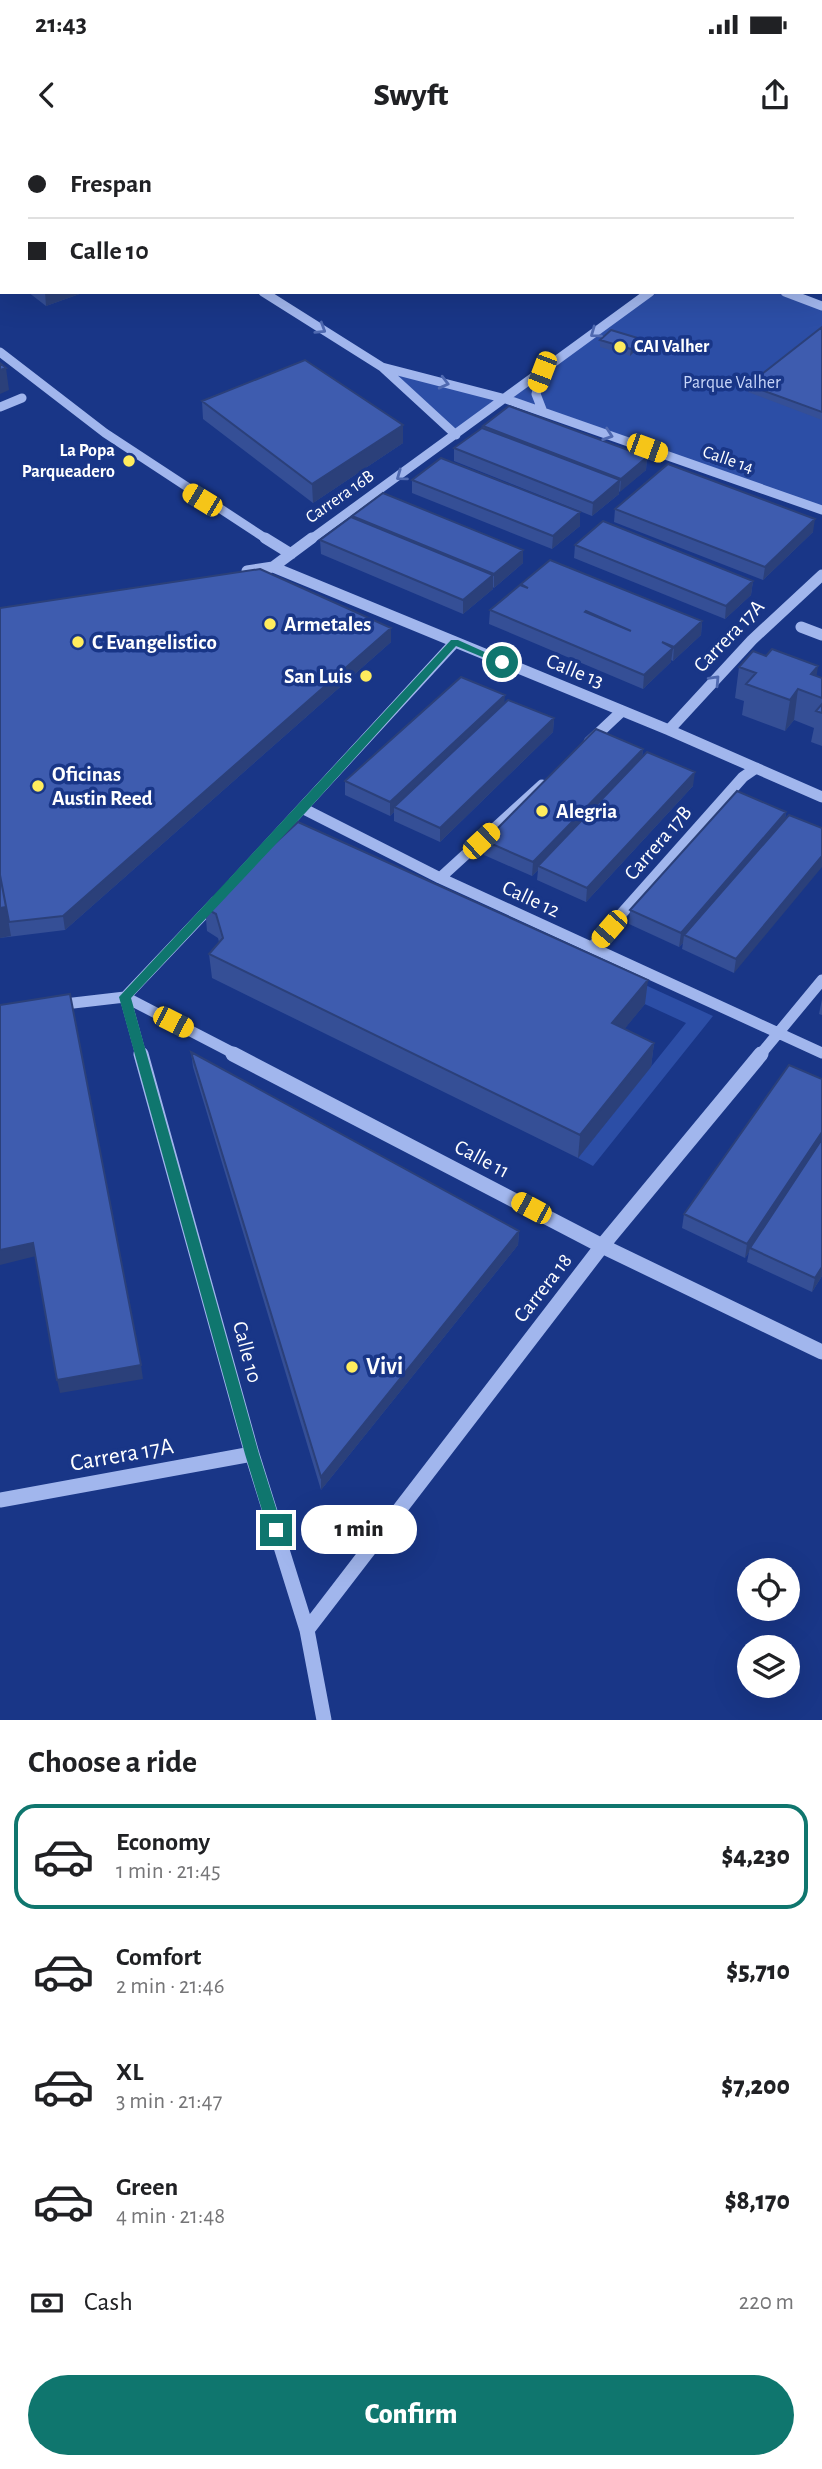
<!DOCTYPE html>
<meta charset="utf-8">
<style>
:root{--surface:#fff;--page:#f2f2f2;--text:#202124;--muted:#757577;--line:#e0e0e0;--accent:#0f766e}
body{margin:0;font-family:"Alegreya Sans",sans-serif;background:var(--page);color:var(--text);height:100vh;display:flex;flex-direction:column;font-size:26px;white-space:nowrap}
*{box-sizing:border-box;margin:0}
p{font-size:23px;color:var(--muted)}
.icon{flex:none;width:38px;height:38px;fill:none;stroke:currentColor;stroke-width:2;stroke-linecap:round;stroke-linejoin:round}
.map{position:relative;height:1580px;overflow:hidden}
.side{display:flex;flex-direction:column;background:var(--surface);flex:1}
.side>*{flex:none}
.guide{position:absolute;left:0px;top:0px;width:822px;height:154px;box-shadow:0 7px 28px #0002;display:grid;align-content:center;height:154px;padding:0 28px;background:var(--surface)}
.fabs{position:absolute;left:737px;top:1418px;display:grid;gap:14px}
.fabs a{display:grid;place-items:center;width:63px;height:63px;border-radius:50%;background:var(--surface);box-shadow:0 7px 28px #0002;font-size:35px}
.end{position:absolute;width:32px;height:32px;margin:-16px;border:9px solid #0f766e;background:#fff;box-shadow:0 0 0 4px #fff}
.from{border-radius:50%}
.bubble{position:absolute;height:49px;border-radius:24px;background:var(--surface);box-shadow:0 7px 28px #0002;font-size:23px;font-weight:800;line-height:49px;text-align:center}
.car{position:absolute;width:21px;height:42px;margin:-21px -10px;border-radius:9px;box-shadow:0 0 5px 2px #0007;background:linear-gradient(#f5c518 24%,#345 0 40%,#f5c518 0 76%,#345 0 86%,#f5c518 0)}
.guide b{display:flex;align-items:center;gap:24px;height:66px;font-size:26px}
.guide b+b{border-top:2px solid var(--line)}
.guide i{width:18px;height:18px;background:var(--text)}
ul{padding:0;list-style:none}
li{display:flex;align-items:center;gap:21px;height:105px;margin:0 14px 10px;padding:0 14px;border:4px solid transparent;border-radius:21px}
li div{flex:1}
li b{display:block;font-size:26px}
li em{font-style:normal;font-weight:800}
li.current{border-color:var(--accent)}
li>.icon{width:63px;height:63px;stroke-width:1.5}
h2{padding:0 28px;font-size:32px;line-height:84px}
.pay{display:flex;align-items:center;gap:18px;height:77px;padding:0 28px;font-size:26px}
.pay p{margin-inline-start:auto}
.cta{display:flex;gap:14px;margin-top:auto;padding:14px 28px}
.cta a{flex:1;height:80px;border-radius:42px;background:var(--accent);color:#fff;font-size:28px;font-weight:800;line-height:80px;text-align:center}
.status{display:flex;justify-content:space-between;align-items:center;height:49px;padding:0 35px;background:var(--surface);direction:ltr}
.status svg{height:19px;fill:currentColor}
header{display:flex;justify-content:space-between;align-items:center;height:91px;padding:0 28px;background:var(--surface);font-size:32px;font-weight:800}
.map>svg:first-child{display:block}
</style>
<div class="status"><b>21:43</b><svg viewBox="0 0 49 12"><path d="M0 12V9h3v3zM5 12V6h3v6zM10 12V3h3v9zM15 12V0h3v12zM26 1h20v11H26zM47 4h2v5h-2z"/></svg></div>
<header><svg class="icon" aria-label="back" viewBox="0 0 24 24"><path d="M15 5l-7 7 7 7"/></svg>Swyft<svg class="icon" aria-label="share" viewBox="0 0 24 24"><path d="M12 15V3M7 8l5-5 5 5M5 13v7h14v-7"/></svg></header>
<div class="map">
<svg width="822" height="1580" viewBox="0 0 822 1580">
<rect width="100%" height="100%" fill="#193687"/>
<path fill="#2c4ea6" d="M 650,152 L 785,152 L 822,166 L 822,370 L 506,259 L 456,295 L 382,227 L 506,259 Z
M 468,764 L 713,876 L 593,1026 L 578,1018 L 686,883 L 456,777 Z"/>
<g fill="none" stroke-linecap="round" stroke-linejoin="round">
<path stroke="#a1b6ed" stroke-width="9" d="M 23,0 L 25,2
M 367,0 L 372,2
M 776,0 L 782,2
M 112,2 L 118,0
M 187,2 L 192,0
M 685,2 L 690,0
M 263,152 L 382,227 L 456,295
M 785,152 L 822,166
M 0,212 L 105,293 L 268,400
M 382,227 L 506,259 L 822,370
M 542,233 L 536,254 L 543,272
M 0,267 L 22,258
M 310,400 L 650,152"/>
<path stroke="#a1b6ed" stroke-width="11" d="M 265,398 L 291,414
M 273,427 L 669,590 L 822,657
M 247,431 L 273,427 L 312,398
M 801,487 L 822,495
M 669,590 L 752,500 L 822,435
M 589,602 L 622,571
M 304,669 L 440,738 L 822,913
M 440,738 L 542,645
M 234,742 L 455,502
M 592,807 L 743,637 L 756,628
M 125,857 L 237,915
M 125,857 L 141,915
M 56,865 L 125,857 L 216,761
M 760,915 L 822,840"/>
<path stroke="#a1b6ed" stroke-width="15" d="M 141,914 L 252,1314 L 307,1490 L 324,1580
M 233,914 L 602,1106 L 822,1212
M 0,1360 L 252,1314
M 307,1490 L 602,1106 L 761,914"/>
<path fill="#e7ecff" fill-rule="evenodd" d="M 34,0 L 50,0 L 33,2 Z
M 130,0 L 146,0 L 129,2 Z
M 0,11 L 2,11 L 2,17 L 0,17 Z
M 0,44 L 2,44 L 2,50 L 0,50 Z"/>
</g>
<path fill="#354f96" d="M 62,0 L 118,0 L 112,2 L 62,2 Z
M 0,87 L 2,87 L 2,133 L 0,132 Z
M 28,152 L 85,152 L 46,166 Z
M 822,187 L 822,280 L 748,252 L 748,245 Z
M 600,200 L 640,206 L 630,216 L 600,207 Z
M 202,261 L 403,285 L 403,303 L 313,363 L 203,279 Z
M 483,286 L 647,317 L 646,330 L 619,352 L 619,354 L 592,376 L 454,321 L 454,308 L 483,288 Z
M 412,340 L 580,372 L 580,386 L 552,409 L 412,353 Z
M 615,369 L 813,392 L 763,440 L 614,382 Z
M 352,376 L 523,410 L 523,423 L 494,448 L 493,447 L 493,449 L 463,474 L 321,414 L 320,400 L 353,378 Z
M 575,405 L 753,441 L 751,455 L 725,479 L 574,418 Z
M 521,444 L 702,481 L 701,495 L 673,521 L 671,520 L 671,522 L 643,549 L 489,484 L 490,470 L 521,445 Z
M 0,468 L 391,488 L 391,502 L 65,790 L 0,798 Z
M 739,527 L 817,536 L 822,538 L 822,606 L 811,602 L 814,588 L 794,580 L 785,591 L 742,575 L 744,561 L 735,558 Z
M 504,563 L 554,578 L 553,592 L 440,702 L 394,681 L 394,672 L 390,676 L 345,655 L 345,641 Z
M 643,609 L 642,618 L 693,646 L 586,762 L 537,740 L 538,730 L 532,736 L 484,715 L 485,701 Z
M 786,672 L 785,679 L 734,833 L 682,809 L 683,803 L 679,807 L 629,784 L 630,770 Z
M 205,768 L 645,864 L 624,889 L 654,903 L 651,927 L 578,1018 L 212,838 L 209,814 L 219,802 L 218,798 L 207,791 Z
M 822,859 L 822,875 L 819,874 Z
M 191,912 L 519,1091 L 518,1105 L 321,1350 L 193,927 Z
M 684,1074 L 822,1136 L 812,1152 L 747,1122 L 749,1112 L 745,1118 L 682,1088 Z"/>
<path fill="#2b407a" d="M 80,0 L 118,0 L 112,2 L 75,2 Z
M 45,152 L 85,152 L 46,166 Z
M 641,199 L 640,206 L 630,216 L 631,209 Z
M 6,228 L 9,250 L 0,254 L 0,230 Z
M 403,285 L 403,303 L 313,363 L 312,344 Z
M 647,317 L 646,330 L 620,352 L 621,339 Z
M 620,340 L 619,354 L 592,376 L 593,363 Z
M 580,372 L 580,386 L 552,409 L 553,396 Z
M 815,379 L 813,392 L 763,440 L 765,427 Z
M 523,410 L 523,423 L 494,448 L 494,434 Z
M 493,435 L 493,449 L 463,474 L 463,460 Z
M 753,441 L 751,455 L 725,479 L 726,466 Z
M 702,481 L 701,495 L 673,521 L 674,507 Z
M 391,488 L 391,502 L 65,790 L 63,776 Z
M 673,508 L 671,522 L 643,549 L 644,535 Z
M 818,526 L 814,555 L 811,534 Z
M 798,549 L 794,580 L 785,591 L 790,560 Z
M 505,555 L 504,568 L 394,667 L 394,672 L 390,676 L 390,662 Z
M 554,578 L 553,592 L 440,702 L 440,688 Z
M 643,609 L 641,623 L 538,726 L 538,730 L 532,736 L 533,722 Z
M 695,632 L 693,646 L 586,762 L 587,748 Z
M 786,672 L 784,686 L 684,795 L 683,803 L 679,807 L 681,793 Z
M 822,716 L 822,727 L 734,833 L 736,819 Z
M 6,767 L 11,796 L 0,798 L 0,768 Z
M 648,840 L 645,864 L 610,907 L 612,883 Z
M 654,903 L 651,927 L 578,1018 L 580,995 Z
M 822,992 L 822,1002 L 750,1108 L 749,1112 L 745,1118 L 747,1104 Z
M 519,1091 L 518,1105 L 321,1350 L 321,1337 Z
M 33,1103 L 36,1116 L 0,1125 L 0,1110 Z
M 822,1127 L 822,1136 L 812,1152 L 815,1138 Z
M 141,1225 L 143,1239 L 60,1253 L 57,1240 Z"/>
<path fill="#3e5caf" stroke="#2b407a" stroke-width="2" fill-rule="evenodd" d="M 0,87 L 2,87 L 2,117 L 0,116 Z
M 822,187 L 822,272 L 748,245 Z
M 611,190 L 641,199 L 631,209 L 600,200 Z
M 305,220 L 403,285 L 312,344 L 202,261 Z
M 0,223 L 6,228 L 0,230 Z
M 509,266 L 647,317 L 621,339 L 483,286 Z
M 482,288 L 620,340 L 593,363 L 454,308 Z
M 441,318 L 580,372 L 553,396 L 412,340 Z
M 668,324 L 815,379 L 765,427 L 615,369 Z
M 383,353 L 523,410 L 494,434 L 352,376 Z
M 351,377 L 493,435 L 463,460 L 320,400 Z
M 603,381 L 753,441 L 726,466 L 575,405 Z
M 550,420 L 702,481 L 674,507 L 662,502 L 673,508 L 644,535 L 490,470 L 520,445 L 528,448 L 521,444 ZM 586,471 L 631,491 L 585,472 Z
M 260,429 L 391,488 L 63,776 L 9,782 L 0,735 L 0,468 Z
M 772,509 L 818,526 L 811,534 L 822,538 L 822,558 L 798,549 L 790,560 L 746,544 L 756,533 L 739,527 L 753,511 L 766,516 Z
M 461,537 L 505,555 L 390,662 L 345,641 Z
M 508,560 L 554,578 L 440,688 L 394,667 Z
M 822,564 L 822,573 L 816,571 Z
M 596,589 L 643,609 L 533,722 L 485,701 Z
M 647,612 L 695,632 L 587,748 L 538,726 Z
M 737,651 L 786,672 L 681,793 L 630,770 Z
M 789,675 L 822,688 L 822,716 L 736,819 L 684,795 Z
M 298,682 L 648,840 L 612,883 L 654,903 L 580,995 L 209,814 L 223,798 L 216,774 L 205,768 Z
M 0,735 L 6,767 L 0,768 Z
M 70,854 L 141,1225 L 57,1240 L 33,1103 L 0,1110 L 0,865 Z
M 191,912 L 519,1091 L 321,1337 Z
M 789,925 L 822,939 L 822,992 L 747,1104 L 684,1074 Z
M 822,999 L 822,1127 L 815,1138 L 750,1108 Z"/>
<defs><path id="oneway-chevron" d="M-2-3.5L2.5 0L-2 3.5" fill="none" stroke-width="1.6" stroke-linecap="round" stroke-linejoin="round" transform="scale(1.75)"/></defs>
<g stroke="#4f69b0">
<use href="#oneway-chevron" transform="translate(321 189) rotate(32)"/>
<use href="#oneway-chevron" transform="translate(595 193) rotate(144)"/>
<use href="#oneway-chevron" transform="translate(444 243) rotate(14)"/>
<use href="#oneway-chevron" transform="translate(608 295) rotate(19)"/>
<use href="#oneway-chevron" transform="translate(401 336) rotate(144)"/>
<use href="#oneway-chevron" transform="translate(715 540) rotate(-47)"/>
</g>
<path fill="#0f766e" d="M 451,500 L 458,500 L 507,522 L 499,524 L 456,506 L 307,671 L 131,858 L 259,1314 L 283,1390 L 276,1396 L 268,1390 L 245,1314 L 119,857 Z"/>
<g fill="#ffec5d" stroke="#193687" stroke-width="2.5">
<circle cx="620" cy="207" r="7"/>
<circle cx="129" cy="321" r="7"/>
<circle cx="270" cy="484" r="7"/>
<circle cx="78" cy="502" r="7"/>
<circle cx="366" cy="536" r="7"/>
<circle cx="38" cy="646" r="7"/>
<circle cx="542" cy="671" r="7"/>
<circle cx="352" cy="1227" r="7"/>
</g>
<g text-anchor="middle" dominant-baseline="central" stroke-width="7" stroke-linejoin="round" paint-order="stroke">
<g font-size="18" font-weight="bold" fill="#fff" stroke="#193687" text-anchor="start">
<text x="634" y="207">CAI Valher</text>
<text x="115" y="311" text-anchor="end">La Popa<tspan x="115" dy="21">Parqueadero</tspan></text>
</g>
<g font-size="18" fill="#c7d5f9" stroke="#193687">
<text x="732" y="243">Parque Valher</text>
</g>
<g font-size="18" fill="#fff" stroke="#193687">
<text transform="translate(728 320) rotate(19)">Calle 14</text>
<text transform="translate(340 357) rotate(-35)">Carrera 16B</text>
</g>
<g font-size="21" font-weight="bold" fill="#fff" stroke="#193687" text-anchor="start">
<text x="284" y="484">Armetales</text>
<text x="92" y="502">C Evangelistico</text>
<text x="352" y="536" text-anchor="end">San Luis</text>
<text x="52" y="634">Oficinas<tspan x="52" dy="24">Austin Reed</tspan></text>
<text x="556" y="671">Alegria</text>
</g>
<g font-size="21" fill="#fff" stroke="#193687">
<text transform="translate(729 496) rotate(-46)">Carrera 17A</text>
<text transform="translate(575 531) rotate(22)">Calle 13</text>
<text transform="translate(658 703) rotate(-49)">Carrera 17B</text>
<text transform="translate(531 759) rotate(25)">Calle 12</text>
<text transform="translate(482 1019) rotate(28)">Calle 11</text>
<text transform="translate(543 1148) rotate(-52)">Carrera 18</text>
<text transform="translate(247 1212) rotate(75)">Calle 10</text>
</g>
<g font-size="24" font-weight="bold" fill="#fff" stroke="#193687" text-anchor="start">
<text x="366" y="1227">Vivi</text>
</g>
<g font-size="24" fill="#fff" stroke="#193687">
<text transform="translate(122 1315) rotate(-10)">Carrera 17A</text>
</g>
</g>
</svg>
<div class="fabs">
<a><svg class="icon" aria-label="locate" viewBox="0 0 24 24"><circle cx="12" cy="12" r="6"/><path d="M12 2v4M12 18v4M2 12h4M18 12h4"/></svg></a>
<a><svg class="icon" aria-label="layers" viewBox="0 0 24 24"><path d="M12 4l9 5-9 5-9-5zM3 14l9 5 9-5"/></svg></a>
</div>
<i class="end from" style="left:502px;top:522px"></i>
<i class="end" style="left:276px;top:1390px"></i>
<div class="bubble" style="left:301px;top:1365px;width:116px">1 min</div>
<i class="car" style="left:542px;top:232px;rotate:201deg"></i>
<i class="car" style="left:647px;top:308px;rotate:110deg"></i>
<i class="car" style="left:202px;top:360px;rotate:301deg"></i>
<i class="car" style="left:481px;top:701px;rotate:47deg"></i>
<i class="car" style="left:609px;top:789px;rotate:221deg"></i>
<i class="car" style="left:173px;top:882px;rotate:117deg"></i>
<i class="car" style="left:531px;top:1068px;rotate:298deg"></i>
<div class="guide">
<b><i class="from"></i>Frespan</b>
<b><i></i>Calle 10</b>
</div>
</div>
<section class="side">
<h2>Choose a ride</h2>
<ul>
<li class="current"><svg class="icon" aria-label="car" viewBox="0 0 24 24"><path d="M5 17H2v-5l4-1 3-4h7l3 4 3 1v5h-3M9 17h6M6 11h13"/><circle cx="7" cy="17" r="2"/><circle cx="17" cy="17" r="2"/></svg><div><b>Economy</b><p>1 min · 21:45</p></div><em>$4,230</em></li>
<li><svg class="icon" aria-label="car" viewBox="0 0 24 24"><path d="M5 17H2v-5l4-1 3-4h7l3 4 3 1v5h-3M9 17h6M6 11h13"/><circle cx="7" cy="17" r="2"/><circle cx="17" cy="17" r="2"/></svg><div><b>Comfort</b><p>2 min · 21:46</p></div><em>$5,710</em></li>
<li><svg class="icon" aria-label="car" viewBox="0 0 24 24"><path d="M5 17H2v-5l4-1 3-4h7l3 4 3 1v5h-3M9 17h6M6 11h13"/><circle cx="7" cy="17" r="2"/><circle cx="17" cy="17" r="2"/></svg><div><b>XL</b><p>3 min · 21:47</p></div><em>$7,200</em></li>
<li><svg class="icon" aria-label="car" viewBox="0 0 24 24"><path d="M5 17H2v-5l4-1 3-4h7l3 4 3 1v5h-3M9 17h6M6 11h13"/><circle cx="7" cy="17" r="2"/><circle cx="17" cy="17" r="2"/></svg><div><b>Green</b><p>4 min · 21:48</p></div><em>$8,170</em></li>
</ul>
<div class="pay"><svg class="icon" aria-label="cash" viewBox="0 0 24 24"><path d="M3 7h18v10H3z"/><circle cx="12" cy="12" r="2"/></svg>Cash<p>220 m</p></div>
<div class="cta"><a>Confirm</a></div>
</section>
